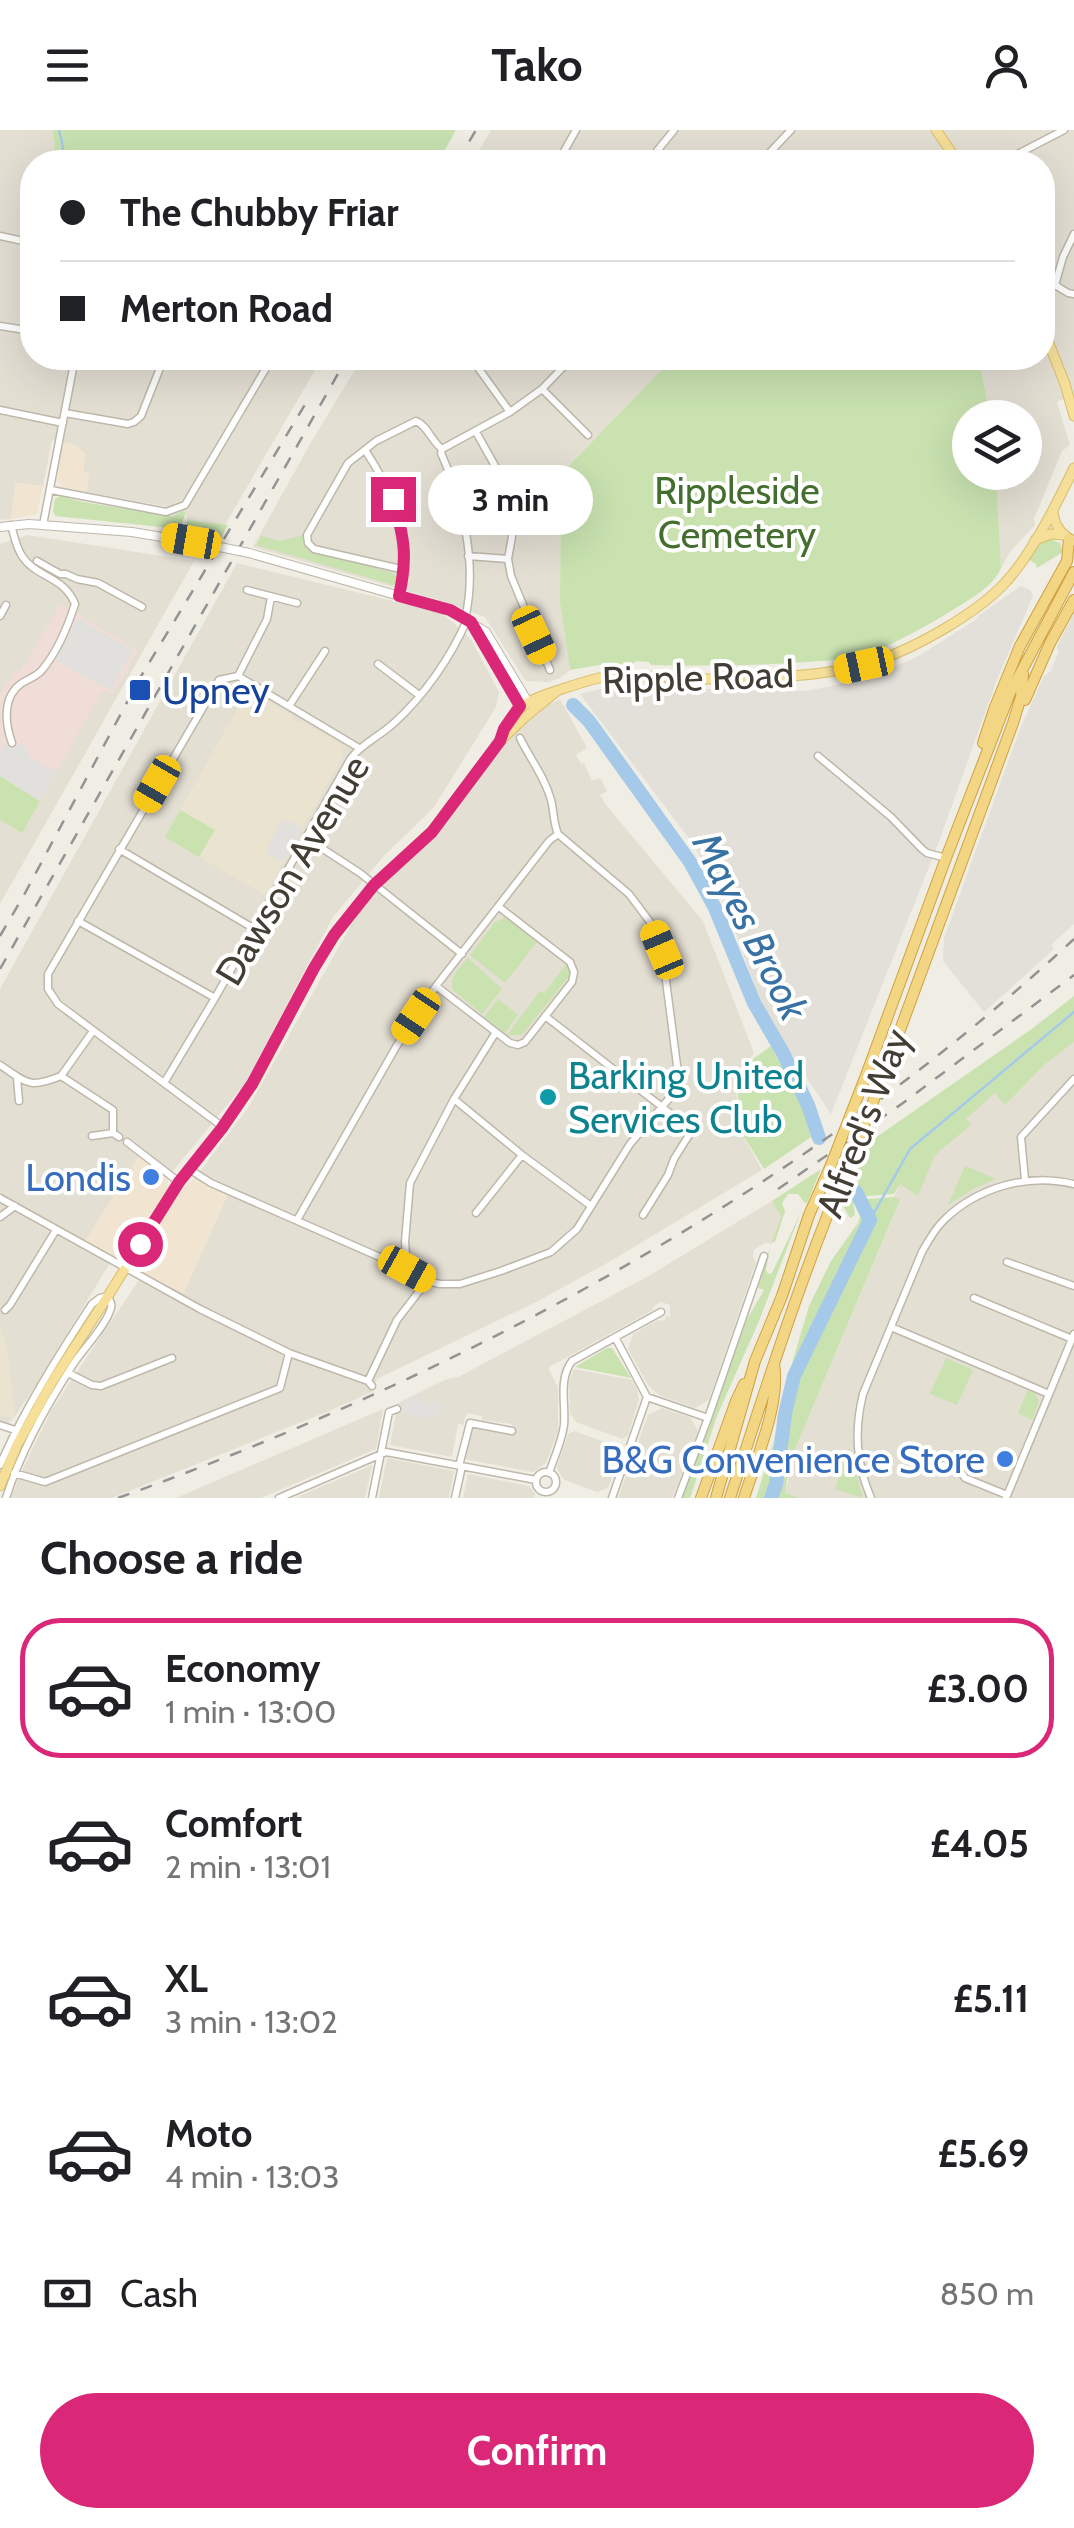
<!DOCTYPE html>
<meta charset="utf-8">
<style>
:root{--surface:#fff;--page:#f6f6f6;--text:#202124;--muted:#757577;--line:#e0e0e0;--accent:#db2777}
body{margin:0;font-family:Cabin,sans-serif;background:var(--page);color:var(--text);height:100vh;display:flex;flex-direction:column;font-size:38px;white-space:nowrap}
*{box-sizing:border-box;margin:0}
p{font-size:32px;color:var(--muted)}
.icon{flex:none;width:55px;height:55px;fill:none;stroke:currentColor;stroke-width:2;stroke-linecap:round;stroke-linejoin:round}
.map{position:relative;height:1368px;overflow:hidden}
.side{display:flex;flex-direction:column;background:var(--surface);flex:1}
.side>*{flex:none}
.guide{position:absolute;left:20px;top:20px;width:1035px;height:220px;border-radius:40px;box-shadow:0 10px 40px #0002;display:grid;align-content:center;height:220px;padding:0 40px;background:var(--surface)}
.tools{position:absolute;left:952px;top:270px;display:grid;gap:20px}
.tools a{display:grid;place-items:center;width:90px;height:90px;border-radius:50%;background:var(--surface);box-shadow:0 10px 40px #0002;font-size:50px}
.end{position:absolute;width:45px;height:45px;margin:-22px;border:12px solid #db2777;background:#fff;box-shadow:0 0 0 5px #fff}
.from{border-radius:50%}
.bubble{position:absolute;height:70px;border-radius:35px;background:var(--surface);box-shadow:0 10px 40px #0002;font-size:32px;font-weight:700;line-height:70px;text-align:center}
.car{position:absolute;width:30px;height:60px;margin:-30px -15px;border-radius:12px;box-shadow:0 0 8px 2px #0007;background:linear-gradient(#f5c518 24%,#345 0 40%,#f5c518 0 76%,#345 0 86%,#f5c518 0)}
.guide b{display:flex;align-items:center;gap:35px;height:95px;font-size:38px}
.guide b+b{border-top:2px solid var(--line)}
.guide i{width:25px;height:25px;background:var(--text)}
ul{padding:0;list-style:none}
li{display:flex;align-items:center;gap:30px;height:140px;margin:0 20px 15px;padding:0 20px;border:5px solid transparent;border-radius:40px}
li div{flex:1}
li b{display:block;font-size:38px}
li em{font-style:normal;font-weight:700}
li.on{border-color:var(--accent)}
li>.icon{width:90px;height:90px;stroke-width:1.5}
h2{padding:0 40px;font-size:45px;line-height:120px}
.pay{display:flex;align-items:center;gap:25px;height:110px;padding:0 40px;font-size:38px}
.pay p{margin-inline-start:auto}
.cta{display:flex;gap:20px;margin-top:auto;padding:20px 40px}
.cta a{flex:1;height:115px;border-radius:60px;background:var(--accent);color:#fff;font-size:40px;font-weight:700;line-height:115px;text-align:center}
header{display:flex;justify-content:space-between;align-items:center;height:130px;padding:0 40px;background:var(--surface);font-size:45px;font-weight:700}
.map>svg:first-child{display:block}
</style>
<header><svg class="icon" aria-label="menu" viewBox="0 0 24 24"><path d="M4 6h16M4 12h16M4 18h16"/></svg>Tako<svg class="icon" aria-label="person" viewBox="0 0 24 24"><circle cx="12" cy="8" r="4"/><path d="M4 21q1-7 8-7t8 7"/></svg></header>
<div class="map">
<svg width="1074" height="1368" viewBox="0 0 1074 1368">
<rect width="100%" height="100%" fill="#f0ede4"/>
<path fill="#e4dfd3" d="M 0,0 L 52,0 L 55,15 L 52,32 L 32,32 L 32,228 L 322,228 L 225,395 L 187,390 L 186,382 L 169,377 L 86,362 L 89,344 L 83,342 L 75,315 L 52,310 L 43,356 L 16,353 L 11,389 L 0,390 Z
M 491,0 L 1074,0 L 1074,264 L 1057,272 L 1070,315 L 1062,321 L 1034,389 L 1035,395 L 1010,422 L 1001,438 L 996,343 L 1025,342 L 1025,288 L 990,287 L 979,228 L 1042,228 L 1042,32 L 879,32 L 871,23 L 862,32 L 472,32 Z
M 362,228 L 673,228 L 561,344 L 560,473 L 570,540 L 560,548 L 548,552 L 526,551 L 485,487 L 439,470 L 253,417 L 310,314 Z
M 27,405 L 194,431 L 0,774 L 0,414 Z
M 237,433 L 442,483 L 471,509 L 499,562 L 496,577 L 434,677 L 383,727 L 333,787 L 246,952 L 168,1047 L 138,1027 L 86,1111 L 113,1128 L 34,1258 L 15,1286 L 2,1300 L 0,1300 L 0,859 Z
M 560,569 L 587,618 L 576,625 L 581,634 L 584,633 L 592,651 L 600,648 L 607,661 L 600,665 L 606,675 L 703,791 L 754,923 L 735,953 L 741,1002 L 762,1040 L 609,1132 L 538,1171 L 377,1249 L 372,1262 L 329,1281 L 112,1368 L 11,1368 L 23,1338 L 52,1279 L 143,1144 L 184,1162 L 227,1066 L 194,1049 L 248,978 L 363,774 L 438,702 L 501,618 L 525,591 L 540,579 Z
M 1074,892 L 1074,1368 L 783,1368 L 788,1353 L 790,1331 L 900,1071 L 894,1067 L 911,1030 Z
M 772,1071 L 781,1085 L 772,1114 L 765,1113 L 754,1120 L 753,1127 L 756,1132 L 709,1270 L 695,1278 L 659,1265 L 648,1255 L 628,1219 L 633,1204 L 658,1190 L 665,1191 L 666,1185 L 670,1187 L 670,1175 L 661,1172 L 654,1176 L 653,1180 L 549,1237 L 549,1240 L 558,1258 L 558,1301 L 546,1333 L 533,1342 L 464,1329 L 470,1297 L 514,1305 L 516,1299 L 511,1294 L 482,1290 L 482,1286 L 467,1283 L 463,1295 L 458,1294 L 452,1327 L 390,1315 L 397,1278 L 396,1274 L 447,1249 L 458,1247 L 647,1147 Z
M 574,1239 L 632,1250 L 637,1260 L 639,1270 L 628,1305 L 622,1309 L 576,1292 L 570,1283 L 569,1251 Z
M 662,1278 L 691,1288 L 698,1302 L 672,1368 L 618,1368 L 648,1285 Z
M 383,1279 L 376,1319 L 261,1368 L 176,1368 Z
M 574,1301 L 619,1317 L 621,1323 L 608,1358 L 597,1362 L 565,1350 L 561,1346 L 557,1338 L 568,1304 Z
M 387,1328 L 454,1341 L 449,1368 L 379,1368 Z
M 372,1335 L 365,1368 L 295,1368 Z
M 468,1344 L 529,1356 L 535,1364 L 534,1368 L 463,1368 Z"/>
<path fill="#f1e5d1" d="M 62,312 L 75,315 L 86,323 L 83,342 L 89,344 L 86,362 L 63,357 L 57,352 Z
M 16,353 L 43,356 L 37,384 L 11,389 Z
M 139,1026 L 168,1047 L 168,1058 L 126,1126 L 113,1128 L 85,1111 Z
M 194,1049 L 227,1065 L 184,1163 L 143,1144 L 134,1138 L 133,1134 L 164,1083 L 187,1054 Z"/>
<path fill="#e3dfd9" d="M 1021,456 L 1030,460 L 1033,466 L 998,547 L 938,714 L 831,984 L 764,883 L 726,775 L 694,715 L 580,564 L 609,557 L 807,561 L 869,548 L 917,527 L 977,489 L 978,486 Z
M 1074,484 L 1074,794 L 1051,815 L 1054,819 L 984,882 L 943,831 L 944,808 L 1020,599 L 1044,546 L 1050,542 L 1059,522 L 1057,516 Z"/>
<path fill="#e9e3cf" d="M 248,560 L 294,586 L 293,591 L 296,593 L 301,591 L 341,614 L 344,625 L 265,765 L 165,707 Z
M 0,1194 L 7,1217 L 15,1286 L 13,1288 L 0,1286 Z"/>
<path fill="#f0ddd8" d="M 61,474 L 138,521 L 112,565 L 103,560 L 40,671 L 0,646 L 0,566 L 15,540 L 20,542 Z"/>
<path fill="#c9e2b0" d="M 52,0 L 456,0 L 438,32 L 52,32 L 55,15 Z
M 673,228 L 979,228 L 990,287 L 970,288 L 970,342 L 996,343 L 1001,438 C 993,457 970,469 951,481 C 929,495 905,507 883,518 C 860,530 831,530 807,532 C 755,536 703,536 651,535 L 649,532 L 636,531 L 632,535 L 605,534 L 570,540 L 560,473 L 561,344 Z
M 60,366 L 83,372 L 172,386 L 182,381 L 186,382 L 180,399 L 55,386 L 53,381 L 55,369 Z
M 187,390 L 228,395 L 221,408 L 185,401 Z
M 303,405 L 309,420 L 390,442 L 396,446 L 397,453 L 393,455 L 256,415 L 261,406 L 281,411 Z
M 1050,409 L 1060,413 L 1063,422 L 1037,438 L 1036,434 L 1029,430 L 1040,414 Z
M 0,646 L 40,671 L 22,703 L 0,690 Z
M 180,680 L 215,700 L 199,727 L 165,707 Z
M 504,788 L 508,789 L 537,812 L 505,853 L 470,825 L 495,792 Z
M 468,828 L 502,859 L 482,884 L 453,860 C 449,846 459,838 468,828 Z
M 566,834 L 570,837 L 572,843 L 522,905 L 507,905 L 540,861 L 544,863 Z
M 1074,866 L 1074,912 L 1044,935 L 1005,975 L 995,963 L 966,989 L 971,995 L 935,1025 L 918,1066 L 900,1054 L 894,1064 L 855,1067 L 855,1063 L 852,1066 L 855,1085 L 850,1088 L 843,1076 L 868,1013 L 1033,898 Z
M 498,869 L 518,885 L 505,903 L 484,887 Z
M 771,916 L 805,980 L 811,1007 L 764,1039 L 741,1002 L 737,954 L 753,929 Z
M 965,1036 L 996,1049 L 973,1059 L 948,1075 Z
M 821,1039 L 807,1073 L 804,1072 L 798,1064 L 788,1064 L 782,1073 L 785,1081 L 775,1112 L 772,1112 L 781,1086 L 772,1071 Z
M 894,1067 L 900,1070 L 790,1331 L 785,1363 L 799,1368 L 756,1368 L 774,1311 L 793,1230 L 809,1176 L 831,1131 L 858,1093 L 860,1087 L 855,1070 Z
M 801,1082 L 759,1191 L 717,1286 L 690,1368 L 682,1368 L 746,1191 L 764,1160 L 758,1158 L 770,1118 L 766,1140 L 768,1144 L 772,1143 Z
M 607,1218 L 612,1218 L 631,1248 L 575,1237 Z
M 946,1228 L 973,1240 L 957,1275 L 930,1264 Z
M 1028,1260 L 1035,1263 L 1039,1272 L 1032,1290 L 1018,1283 Z
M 849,1318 L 863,1368 L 835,1359 Z"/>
<path fill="#e2e0dc" d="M 78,488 L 133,521 L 111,561 L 55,530 Z
M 12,613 L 24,615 L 30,627 L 42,635 L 57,641 L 40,671 L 0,646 L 0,622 L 4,615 Z
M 287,690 L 302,698 L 282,732 L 265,722 L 281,692 Z
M 417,1264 L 422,1274 L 428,1275 L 432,1271 L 443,1273 L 440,1285 L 433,1284 L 432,1289 L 396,1282 L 397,1278 L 404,1274 L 403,1270 Z"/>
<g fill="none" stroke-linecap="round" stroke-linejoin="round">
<path stroke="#a5cae9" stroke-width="2.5" d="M 59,0 L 63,17 L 60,32
M 870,1090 L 910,1019 L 1074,882"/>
<path stroke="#a5cae9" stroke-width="14" d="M 573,575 L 589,591 L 690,732 L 715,778 L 754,873 L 783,923 L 808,975 L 819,1008
M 771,1368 L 776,1354 L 785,1284 L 794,1246 L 870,1090 L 856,1062"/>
<g stroke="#beb8ab" stroke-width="9">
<path id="minor" d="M 657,21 L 674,0
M 558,32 L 576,0
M 761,32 L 791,0
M 1002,32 L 1064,0
M 0,106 L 32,113
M 1055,155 L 1068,163 L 1074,164
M 1042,163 L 1055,155 L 1063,127 L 1074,104
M 0,196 L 32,201
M 471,228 L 510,282
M 403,234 L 412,228
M 542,259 L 588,305
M 0,280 L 63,293
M 65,283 L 128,294 L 134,292 L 141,286 L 164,228
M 476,302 L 504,352 L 524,366
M 442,319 L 510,282 L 542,259 L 572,228
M 365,320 C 396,367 412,409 399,466
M 51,360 L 166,382 L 185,375 L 272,228
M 11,395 C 14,405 16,417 22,426 C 36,448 64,446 75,474 C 68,496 57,522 42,540 C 36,547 30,548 22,553 C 2,566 5,594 12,613
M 43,395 L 75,228
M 513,401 L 508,429 L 511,446 L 550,540
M 468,426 L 508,429
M 37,431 L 60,444 L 66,444 L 77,449 L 98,453 L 142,477
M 405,440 L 314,419 L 308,413 L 307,405 L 348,333 L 376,311 L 416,291 C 428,296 431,311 442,319 L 441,323 C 463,373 478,434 465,489
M 247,460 L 297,473
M 0,486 L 6,475
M 378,534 L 419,565
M 238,546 L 267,489 L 271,467
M 289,576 L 325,521
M 818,626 L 891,687 L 922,719 L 927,723 L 946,728
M 306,708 L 360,743 L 462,824
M 119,719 L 253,798
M 78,791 L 215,868
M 436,856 L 510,913 L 518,915 L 525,912 L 572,852 L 574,842 L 570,832 L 499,777
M 545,886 L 684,994 L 689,1005 L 674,1029 L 668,1045 L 643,1085
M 0,935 C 27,953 29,959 61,946 L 113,980 L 113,1003 L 119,1007
M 61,946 L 93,901
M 17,948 L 19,971
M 164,953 L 215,868 L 351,628 C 363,613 380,606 394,593 C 424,566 451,527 467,490
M 454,969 L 522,1025 L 591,1076
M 223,997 L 58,874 L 48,859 L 48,844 L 219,550 L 238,546 L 359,618
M 92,1006 L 113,1003
M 127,1012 L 179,1052
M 189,1039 L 211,1053 L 407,1139 L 427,1151 L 440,1154 L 460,1154 L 501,1141 L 551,1122 L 577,1099 L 630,1014 L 673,964 L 678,943 L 662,820 L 650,792 L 629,764 L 558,704 C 553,692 554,681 551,670 C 545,647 530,629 520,608
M 1025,1050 L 1021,1007 L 1074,949
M 0,1068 L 200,1179 L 289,1223 L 368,1251 L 372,1256
M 476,1083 L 522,1025
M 0,1087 L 15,1076
M 297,1090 L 396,917 L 436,856 L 549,711 L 558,704
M 1007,1132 L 1074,1156
M 407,1139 L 405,1112 L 410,1053 L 454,969 L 496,902
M 974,1168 L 1072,1209
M 5,1180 L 10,1175 L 56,1100
M 891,1197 L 1049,1264
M 68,1243 L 92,1255 L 101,1256 L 172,1228
M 368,1251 L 397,1190 L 427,1151
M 647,1267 L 708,1288
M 0,1295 L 15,1300
M 0,1335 C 25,1278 58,1226 92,1174 L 100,1168 L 108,1166 C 111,1174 113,1174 110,1181 C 104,1198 84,1218 74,1233 C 46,1276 21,1320 6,1368
M 944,1335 L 961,1342 L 965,1348 L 1007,1365
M 459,1336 L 470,1293 L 512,1301
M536 1352a10 10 0 1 1 20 0a10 10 0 1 1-20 0Z
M 14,1343 L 45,1352 L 280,1258 L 289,1223
M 549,1343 C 554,1328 562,1311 564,1295 C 566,1273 558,1250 572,1231 L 661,1182
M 279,1368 L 386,1322 L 536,1350
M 372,1368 L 389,1282 L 397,1279
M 455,1368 L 462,1336
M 612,1368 L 647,1267 L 615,1207
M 678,1368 L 708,1288 L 764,1126
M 871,1368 C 856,1333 854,1301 863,1264 L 922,1122 C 928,1111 935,1099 944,1090 C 978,1057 1028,1043 1074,1054
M 1006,1368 L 1074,1204"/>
</g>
<g stroke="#beb8ab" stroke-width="10">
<path id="tertiary" d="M 0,397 L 29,394 L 132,402 L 215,416
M 249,423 L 452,481 L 486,502 L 528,572
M 474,496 L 521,577"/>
</g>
<g stroke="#d8bd6b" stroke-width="11">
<path id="primary" d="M 936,0 L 958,32
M 1042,196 L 1065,254 L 1074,286
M 1053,381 C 1054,395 1061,405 1074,411
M 1035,410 L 1051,404 L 1064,405
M 501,609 C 511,575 532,569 562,559 C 574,555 586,551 599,548 C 634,542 677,550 713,549 C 768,547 827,548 879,530 C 917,517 975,484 1003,455 C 1031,426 1056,375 1074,338
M 0,1356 L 17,1315 L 52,1252 L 108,1166 L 179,1052 L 223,997 L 253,954 L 314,838 L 335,805 L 374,755 L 432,701 L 500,611 L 525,587 L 557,561"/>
</g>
<g stroke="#cfa140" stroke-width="12">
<path id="trunk" d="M 1025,570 L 1050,513 L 1074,470
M 983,613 L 995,577 L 1020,516 L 1067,431 L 1069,409
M 865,948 L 946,728 L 1010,563 L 1074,442
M 882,949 L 1013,593 L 1021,567 L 1023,544
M 701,1368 L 736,1271 L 744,1254
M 716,1368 L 755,1231 L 782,1166 L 809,1085 L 831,1035
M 730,1368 C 767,1254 803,1140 850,1030
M 744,1368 C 756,1329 781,1273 774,1234"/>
</g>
<use href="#minor" stroke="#fff" stroke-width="6"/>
<use href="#tertiary" stroke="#fff" stroke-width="8"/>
<use href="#primary" stroke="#f5df99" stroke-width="9"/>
<use href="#trunk" stroke="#f3d684" stroke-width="10"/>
<path stroke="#939393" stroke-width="2.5" stroke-dasharray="12 12" stroke-linecap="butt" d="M 457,32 L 476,0
M 0,806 L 24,765 L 140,548 L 306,273
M 0,839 L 347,228
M 778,1059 L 903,973 L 1074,845
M 118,1368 C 466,1243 801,1062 1074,809"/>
<g stroke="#beb8ab" stroke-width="10" stroke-linecap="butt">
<path id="tertiary-bridge" d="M 215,416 L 249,423"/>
</g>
<g stroke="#cfa140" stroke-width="12" stroke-linecap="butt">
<path id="trunk-bridge" d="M 850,1030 L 882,949
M 831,1035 L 865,948"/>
</g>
<use href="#tertiary-bridge" stroke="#fff" stroke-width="8"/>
<use href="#trunk-bridge" stroke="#f3d684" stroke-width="10"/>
</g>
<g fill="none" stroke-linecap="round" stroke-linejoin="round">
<path stroke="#db2777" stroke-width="12" d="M 140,1114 L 179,1052 L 222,998 L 252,954 L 314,838 L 334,805 L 374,755 L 432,702 L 500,611 L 504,599 L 520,576 L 471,492 L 450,480 L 399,466 C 408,426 404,407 393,369"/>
</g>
<rect fill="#1a4fb4" stroke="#fff" stroke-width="4" x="128" y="548" width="24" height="24" rx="5"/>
<circle fill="#0f9aa8" stroke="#fff" stroke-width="4" cx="548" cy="967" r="10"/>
<g fill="#3f7fe0" stroke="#fff" stroke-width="4">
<circle cx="151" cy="1047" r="10"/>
<circle cx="1005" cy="1329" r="10"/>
</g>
<g text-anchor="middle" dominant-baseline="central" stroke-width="8" stroke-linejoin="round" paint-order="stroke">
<g font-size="38" fill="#436e2e" stroke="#fff">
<text x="737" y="360">Rippleside<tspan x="737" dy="44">Cemetery</tspan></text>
</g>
<g font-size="38" fill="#423e35" stroke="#fff">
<text transform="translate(698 547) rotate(-2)">Ripple Road</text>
<text transform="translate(292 740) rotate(-59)">Dawson Avenue</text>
<text transform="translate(863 993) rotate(-69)">Alfred's Way</text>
</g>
<g font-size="38" fill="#164399" stroke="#fff" text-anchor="start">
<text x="162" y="560">Upney</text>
</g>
<g font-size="38" fill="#0d838f" stroke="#fff" text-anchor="start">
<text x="568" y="945">Barking United<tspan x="568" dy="44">Services Club</tspan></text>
</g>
<g font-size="38" fill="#366cbe" stroke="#fff" text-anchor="end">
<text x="131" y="1047">Londis</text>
<text x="985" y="1329">B&amp;G Convenience Store</text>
</g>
<g font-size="40" font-style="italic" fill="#3871a4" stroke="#fff">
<text transform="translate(751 796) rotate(63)">Mayes Brook</text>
</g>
</g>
</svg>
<div class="tools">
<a><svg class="icon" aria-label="layers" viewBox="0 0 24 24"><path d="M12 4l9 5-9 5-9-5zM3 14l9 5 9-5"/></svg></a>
</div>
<i class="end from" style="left:140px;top:1114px"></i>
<i class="end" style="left:393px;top:369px"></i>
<div class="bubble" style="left:428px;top:335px;width:165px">3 min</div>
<i class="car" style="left:191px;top:411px;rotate:280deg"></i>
<i class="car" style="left:534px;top:505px;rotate:155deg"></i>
<i class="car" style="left:864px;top:535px;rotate:258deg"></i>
<i class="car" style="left:157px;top:654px;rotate:210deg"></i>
<i class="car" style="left:662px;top:820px;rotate:337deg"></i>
<i class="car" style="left:416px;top:886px;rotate:214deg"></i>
<i class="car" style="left:407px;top:1139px;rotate:119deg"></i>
<div class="guide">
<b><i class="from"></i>The Chubby Friar</b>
<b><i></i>Merton Road</b>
</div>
</div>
<section class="side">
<h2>Choose a ride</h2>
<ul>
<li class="on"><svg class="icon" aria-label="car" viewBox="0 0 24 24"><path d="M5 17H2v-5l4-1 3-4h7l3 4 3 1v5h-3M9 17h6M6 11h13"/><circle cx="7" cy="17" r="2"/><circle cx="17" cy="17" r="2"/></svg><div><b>Economy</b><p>1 min · 13:00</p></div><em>£3.00</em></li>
<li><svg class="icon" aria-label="car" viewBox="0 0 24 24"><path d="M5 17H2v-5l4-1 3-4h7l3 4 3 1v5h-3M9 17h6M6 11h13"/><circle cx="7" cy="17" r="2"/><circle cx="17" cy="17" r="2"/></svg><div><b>Comfort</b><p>2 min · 13:01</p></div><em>£4.05</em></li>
<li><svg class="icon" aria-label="car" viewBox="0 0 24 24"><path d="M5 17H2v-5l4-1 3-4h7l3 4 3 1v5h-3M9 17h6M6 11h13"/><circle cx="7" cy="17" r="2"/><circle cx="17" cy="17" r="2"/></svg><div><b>XL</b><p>3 min · 13:02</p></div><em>£5.11</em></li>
<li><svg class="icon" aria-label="car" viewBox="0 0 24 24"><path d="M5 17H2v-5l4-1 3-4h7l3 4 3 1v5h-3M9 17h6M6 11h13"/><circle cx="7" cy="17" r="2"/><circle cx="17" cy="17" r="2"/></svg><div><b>Moto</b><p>4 min · 13:03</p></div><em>£5.69</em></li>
</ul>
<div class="pay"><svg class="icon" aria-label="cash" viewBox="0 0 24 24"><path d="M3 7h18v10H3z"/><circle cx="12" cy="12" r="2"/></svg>Cash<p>850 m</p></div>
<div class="cta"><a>Confirm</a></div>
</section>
